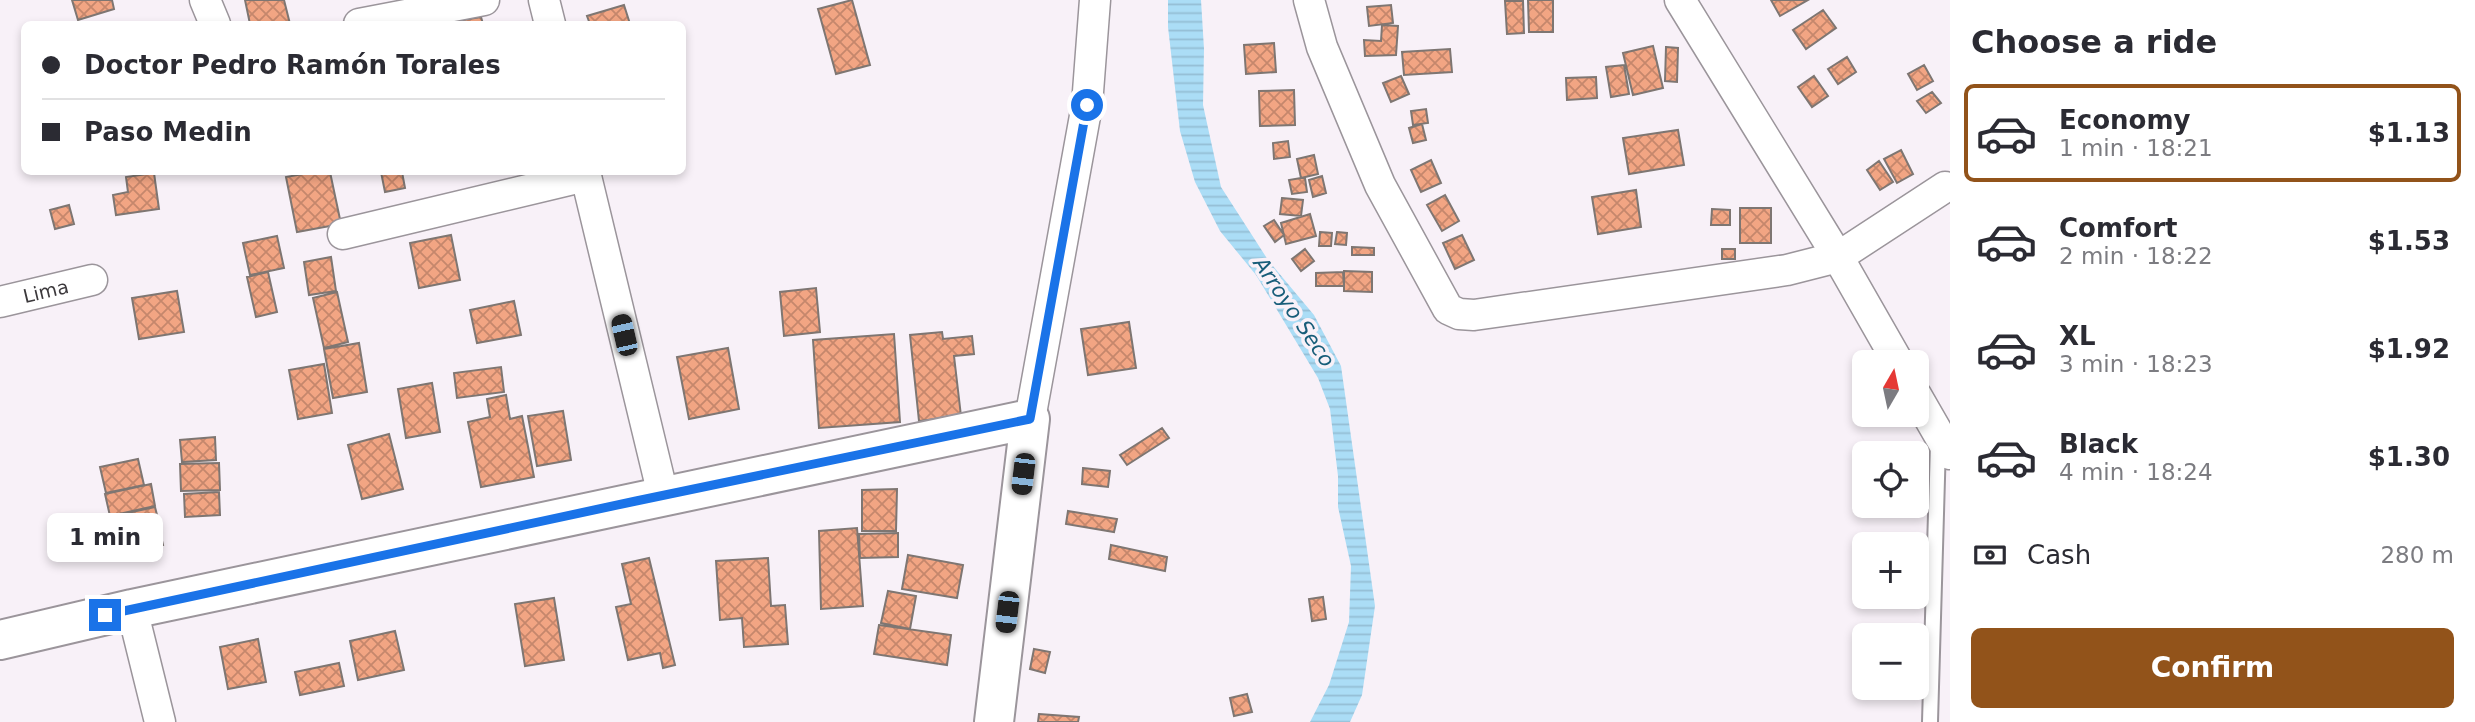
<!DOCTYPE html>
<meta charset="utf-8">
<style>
:root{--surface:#fff;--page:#f2f2f3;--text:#2b2b33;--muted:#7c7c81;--line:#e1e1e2;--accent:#92531a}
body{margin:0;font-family:"DejaVu Sans",sans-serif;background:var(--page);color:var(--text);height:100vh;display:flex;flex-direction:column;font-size:26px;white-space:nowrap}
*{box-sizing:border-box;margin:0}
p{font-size:23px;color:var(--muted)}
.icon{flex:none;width:38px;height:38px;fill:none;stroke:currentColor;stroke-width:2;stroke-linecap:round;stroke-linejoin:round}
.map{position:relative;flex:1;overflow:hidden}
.side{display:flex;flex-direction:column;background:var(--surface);width:525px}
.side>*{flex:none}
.top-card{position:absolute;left:21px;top:21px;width:665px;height:154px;border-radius:10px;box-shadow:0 4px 10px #0003;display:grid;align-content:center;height:154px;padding:0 21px;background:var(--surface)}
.needle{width:46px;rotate:9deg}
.fabs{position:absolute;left:1852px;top:350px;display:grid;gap:14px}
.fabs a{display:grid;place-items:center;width:77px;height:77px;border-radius:10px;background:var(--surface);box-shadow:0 4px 10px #0003;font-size:35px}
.end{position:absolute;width:32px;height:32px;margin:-16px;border:9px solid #1a73e8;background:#fff;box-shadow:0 0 0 4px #fff}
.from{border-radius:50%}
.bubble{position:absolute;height:49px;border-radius:10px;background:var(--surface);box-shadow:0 4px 10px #0003;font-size:23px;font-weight:600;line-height:49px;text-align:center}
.car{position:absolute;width:21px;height:42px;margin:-21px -10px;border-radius:9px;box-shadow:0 0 5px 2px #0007;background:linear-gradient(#222 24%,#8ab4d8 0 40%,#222 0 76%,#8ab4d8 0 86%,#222 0)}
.top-card b{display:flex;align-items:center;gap:24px;height:66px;font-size:26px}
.top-card b+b{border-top:2px solid var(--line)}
.top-card i{width:18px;height:18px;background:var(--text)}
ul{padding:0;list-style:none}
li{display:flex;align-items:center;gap:21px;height:98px;margin:0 14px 10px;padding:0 7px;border:4px solid transparent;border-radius:10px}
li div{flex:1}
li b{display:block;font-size:26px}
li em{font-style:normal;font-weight:600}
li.current{border-color:var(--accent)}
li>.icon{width:63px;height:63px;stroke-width:1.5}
h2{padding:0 21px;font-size:32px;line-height:84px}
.pay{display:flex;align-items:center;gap:18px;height:77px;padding:0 21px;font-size:26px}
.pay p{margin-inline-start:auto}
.action{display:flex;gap:14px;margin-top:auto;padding:14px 21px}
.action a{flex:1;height:80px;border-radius:10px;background:var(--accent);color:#fff;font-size:28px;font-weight:600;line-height:80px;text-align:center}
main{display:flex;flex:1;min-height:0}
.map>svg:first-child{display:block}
</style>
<main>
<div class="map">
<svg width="1950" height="722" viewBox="0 0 1950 722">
<defs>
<pattern id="water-rules" width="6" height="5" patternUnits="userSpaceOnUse" patternTransform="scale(1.75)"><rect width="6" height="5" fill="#abddf6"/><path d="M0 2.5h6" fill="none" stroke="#94bed4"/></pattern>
<pattern id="building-cross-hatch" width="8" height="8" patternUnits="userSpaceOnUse" patternTransform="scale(1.75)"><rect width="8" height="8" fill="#f2a583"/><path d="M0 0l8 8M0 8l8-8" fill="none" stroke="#c5876c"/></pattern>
</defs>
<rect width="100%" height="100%" fill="#f8f1f8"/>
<path fill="url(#water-rules)" d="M 1168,0 L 1201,0 L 1204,49 L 1203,105 L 1221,187 L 1268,260 L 1314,315 L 1341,366 L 1375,606 L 1362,695 L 1350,722 L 1310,722 L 1329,685 L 1349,622 L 1351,566 L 1338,507 L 1338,476 L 1330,409 L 1318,378 L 1256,275 L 1220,231 L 1195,182 L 1180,131 L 1168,27 Z"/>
<path fill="url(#building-cross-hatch)" stroke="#7e7672" stroke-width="2" d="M 72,0 L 112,0 L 114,9 L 78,20 Z
M 245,0 L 284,0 L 290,24 L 250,24 Z
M 852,0 L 870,65 L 836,74 L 818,9 Z
M 1528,0 L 1553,0 L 1553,32 L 1529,32 Z
M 1771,0 L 1808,0 L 1780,16 Z
M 1505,1 L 1523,1 L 1524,33 L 1507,34 Z
M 624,5 L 630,24 L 590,24 L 587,16 Z
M 1391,5 L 1393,23 L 1369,26 L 1367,7 Z
M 1823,10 L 1836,28 L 1806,49 L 1793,30 Z
M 481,17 L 483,24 L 438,24 Z
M 1382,25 L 1398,26 L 1396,55 L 1365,56 L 1364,40 L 1381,41 Z
M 1274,43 L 1276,72 L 1246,74 L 1244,45 Z
M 1653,46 L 1663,88 L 1633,95 L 1623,53 Z
M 1666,47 L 1678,48 L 1677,82 L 1665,81 Z
M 1450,49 L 1452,72 L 1404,75 L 1402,52 Z
M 1847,57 L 1856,72 L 1838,84 L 1828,69 Z
M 1624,65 L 1629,94 L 1611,97 L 1606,67 Z
M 1924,65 L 1933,81 L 1917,90 L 1908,74 Z
M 1401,76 L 1409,94 L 1391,102 L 1383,83 Z
M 1814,76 L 1828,96 L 1812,107 L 1798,87 Z
M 1596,77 L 1597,98 L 1567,100 L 1566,78 Z
M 1294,90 L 1295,125 L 1260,126 L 1259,91 Z
M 1932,92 L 1941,103 L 1926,113 L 1917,101 Z
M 1426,109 L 1428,123 L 1413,125 L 1411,111 Z
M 1422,124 L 1426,140 L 1413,143 L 1409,128 Z
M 1678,130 L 1684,165 L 1629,174 L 1623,138 Z
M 1288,141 L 1290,157 L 1274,159 L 1273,143 Z
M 1901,150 L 1913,174 L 1897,183 L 1884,159 Z
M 1314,155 L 1318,174 L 1301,178 L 1297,159 Z
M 1431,160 L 1441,183 L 1421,192 L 1411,170 Z
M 1879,161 L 1893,182 L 1880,190 L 1867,170 Z
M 314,172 L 330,172 L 341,224 L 297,232 L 286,177 Z
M 381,172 L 402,172 L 405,188 L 385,192 Z
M 154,173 L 159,209 L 116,215 L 113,195 L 128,192 L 126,177 Z
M 1322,176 L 1326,193 L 1313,197 L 1309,180 Z
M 1301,178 L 1305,178 L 1307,192 L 1292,194 L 1289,180 Z
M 1636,190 L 1641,227 L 1598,234 L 1592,197 Z
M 1445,195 L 1459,221 L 1442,231 L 1427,205 Z
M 1282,198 L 1303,200 L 1301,216 L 1280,214 Z
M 69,205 L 74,224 L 55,229 L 50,210 Z
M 1740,208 L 1771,208 L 1771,243 L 1740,243 Z
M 1712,209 L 1730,210 L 1730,225 L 1711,225 Z
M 1310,214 L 1316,236 L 1286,244 L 1281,223 Z
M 1274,220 L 1284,235 L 1275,242 L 1264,226 Z
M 1320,232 L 1332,233 L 1331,246 L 1319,246 Z
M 1337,232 L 1347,233 L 1346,245 L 1335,244 Z
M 451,235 L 460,280 L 419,288 L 410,243 Z
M 1462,235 L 1474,260 L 1455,269 L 1443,243 Z
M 277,236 L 284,268 L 250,275 L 243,243 Z
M 1352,247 L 1374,248 L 1374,255 L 1352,255 Z
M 1305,249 L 1314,261 L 1301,271 L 1292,259 Z
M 1722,249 L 1735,249 L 1735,259 L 1722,259 Z
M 331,257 L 336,291 L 309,295 L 304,262 Z
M 1344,271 L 1372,272 L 1372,292 L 1344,291 Z
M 268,272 L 277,312 L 256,317 L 247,277 Z
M 1343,272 L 1344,286 L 1316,286 L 1316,273 Z
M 816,288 L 820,332 L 784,336 L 780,292 Z
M 177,291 L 184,332 L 139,339 L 132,298 Z
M 337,292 L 348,342 L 324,348 L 313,298 Z
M 514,301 L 521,335 L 477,343 L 470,310 Z
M 1129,322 L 1136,368 L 1088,375 L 1081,329 Z
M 942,332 L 943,339 L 972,336 L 974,354 L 954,356 L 961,416 L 919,421 L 910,335 Z
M 894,334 L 900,422 L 819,428 L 813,340 Z
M 359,343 L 367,392 L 333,398 L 324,349 Z
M 728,348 L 739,409 L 689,419 L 677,357 Z
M 324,364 L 332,413 L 298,419 L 289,370 Z
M 501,367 L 504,392 L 457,398 L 454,373 Z
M 432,383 L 440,432 L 406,438 L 398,389 Z
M 506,395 L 510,419 L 522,416 L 534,477 L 481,487 L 468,422 L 490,417 L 487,399 Z
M 563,411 L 571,460 L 537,466 L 528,416 Z
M 1162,428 L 1169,438 L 1127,465 L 1120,455 Z
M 389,434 L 403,489 L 362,499 L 348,445 Z
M 215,437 L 216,460 L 182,462 L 180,440 Z
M 138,459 L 144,485 L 106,493 L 100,467 Z
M 219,463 L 220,490 L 181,491 L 180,464 Z
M 1083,468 L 1110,471 L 1108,487 L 1082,484 Z
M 151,484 L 155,506 L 110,516 L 105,494 Z
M 897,489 L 896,531 L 862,531 L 862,490 Z
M 219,492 L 220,515 L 185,517 L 184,494 Z
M 155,507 L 160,527 L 122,535 L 118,515 Z
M 1068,511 L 1117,519 L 1114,532 L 1066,524 Z
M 159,528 L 163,545 L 125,554 L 122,536 Z
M 857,528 L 863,606 L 821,609 L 819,531 Z
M 898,533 L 898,557 L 860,558 L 859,534 Z
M 1111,545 L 1167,557 L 1165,571 L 1109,559 Z
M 908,555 L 963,565 L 957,598 L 902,589 Z
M 649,558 L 675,665 L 663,668 L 660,653 L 628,660 L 616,607 L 631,604 L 622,564 Z
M 768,558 L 771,606 L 785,605 L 788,644 L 744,647 L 742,618 L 720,620 L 716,561 Z
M 888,591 L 916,596 L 910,629 L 881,623 Z
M 1323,597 L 1326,619 L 1312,621 L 1309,599 Z
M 554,598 L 564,660 L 525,666 L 515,604 Z
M 879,625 L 951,635 L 947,665 L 874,654 Z
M 395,631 L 404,670 L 358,680 L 350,641 Z
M 258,639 L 266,682 L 228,689 L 220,647 Z
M 1034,649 L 1050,652 L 1045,673 L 1030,669 Z
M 339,663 L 344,686 L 300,695 L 295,672 Z
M 1247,694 L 1252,712 L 1234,716 L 1230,698 Z
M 1039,714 L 1079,717 L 1078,722 L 1038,722 Z"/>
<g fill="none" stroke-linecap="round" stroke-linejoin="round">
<g stroke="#9b959b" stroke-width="18">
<path id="lane" d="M 1930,722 L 1938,444"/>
</g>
<g stroke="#9b959b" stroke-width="33">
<g id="street">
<path d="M 205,0 L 215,24"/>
<path d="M 544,0 L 550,24"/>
<path d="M 1309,0 L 1322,47 L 1380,185 L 1448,309 L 1459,314 L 1474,315 L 1787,270 L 1838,257 L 1945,187"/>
<path d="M 1680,0 L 1838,257 L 1898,362"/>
<path d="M 359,24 L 484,0"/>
<path d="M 585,172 L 663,495"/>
<path d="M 343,234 L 586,176"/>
<path id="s1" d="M 0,302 L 92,280"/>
<path d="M 1916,395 L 1950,454"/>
<path d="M 1030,419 L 1087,105 L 1095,0"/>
<path d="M 132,609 L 160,722"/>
</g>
</g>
<g stroke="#9b959b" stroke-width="42">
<path id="secondary" d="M 0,640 L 132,609 L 1030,419 L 994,722"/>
</g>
<use href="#lane" stroke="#fff" stroke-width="14"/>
<use href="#street" stroke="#fff" stroke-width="30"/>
<use href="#secondary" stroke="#fff" stroke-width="38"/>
</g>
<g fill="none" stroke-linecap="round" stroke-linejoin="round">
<path stroke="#1a73e8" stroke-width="9" d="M 105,615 L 636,501 L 1030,419 L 1087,105"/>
</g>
<g text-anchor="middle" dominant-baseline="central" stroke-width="7" stroke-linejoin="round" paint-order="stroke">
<g font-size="19" fill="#3c393c" stroke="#f8f1f8">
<text stroke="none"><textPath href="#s1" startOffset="47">Lima</textPath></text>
</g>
<g font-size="21" font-style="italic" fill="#175d79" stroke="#f8f1f8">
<text transform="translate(1294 312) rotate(56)">Arroyo Seco</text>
</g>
</g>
</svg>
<div class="fabs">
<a><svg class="needle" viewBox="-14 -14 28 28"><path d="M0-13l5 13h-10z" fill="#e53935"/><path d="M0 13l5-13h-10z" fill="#7c7c81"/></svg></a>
<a><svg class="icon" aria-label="locate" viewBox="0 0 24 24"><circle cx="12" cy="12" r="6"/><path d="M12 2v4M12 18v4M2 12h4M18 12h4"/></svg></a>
<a>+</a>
<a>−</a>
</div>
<i class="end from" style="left:1087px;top:105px"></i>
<i class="end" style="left:105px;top:615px"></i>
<div class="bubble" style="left:47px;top:513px;width:116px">1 min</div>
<i class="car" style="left:624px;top:335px;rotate:347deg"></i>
<i class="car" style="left:1023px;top:474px;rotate:187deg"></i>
<i class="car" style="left:1007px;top:612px;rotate:187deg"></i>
<div class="top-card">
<b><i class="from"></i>Doctor Pedro Ramón Torales</b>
<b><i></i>Paso Medin</b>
</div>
</div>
<section class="side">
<h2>Choose a ride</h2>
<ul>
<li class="current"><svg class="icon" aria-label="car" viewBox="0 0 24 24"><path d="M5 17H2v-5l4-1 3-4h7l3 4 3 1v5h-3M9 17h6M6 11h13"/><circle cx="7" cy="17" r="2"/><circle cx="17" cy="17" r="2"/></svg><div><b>Economy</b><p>1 min · 18:21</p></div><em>$1.13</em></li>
<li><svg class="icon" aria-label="car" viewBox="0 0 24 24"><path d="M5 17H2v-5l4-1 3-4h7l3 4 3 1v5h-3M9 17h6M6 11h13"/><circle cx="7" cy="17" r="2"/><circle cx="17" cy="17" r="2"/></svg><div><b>Comfort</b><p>2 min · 18:22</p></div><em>$1.53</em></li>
<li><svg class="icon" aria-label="car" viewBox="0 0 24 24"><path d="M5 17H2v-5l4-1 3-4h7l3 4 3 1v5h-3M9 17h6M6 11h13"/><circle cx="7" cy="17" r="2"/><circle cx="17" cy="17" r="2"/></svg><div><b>XL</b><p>3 min · 18:23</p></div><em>$1.92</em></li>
<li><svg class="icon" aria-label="car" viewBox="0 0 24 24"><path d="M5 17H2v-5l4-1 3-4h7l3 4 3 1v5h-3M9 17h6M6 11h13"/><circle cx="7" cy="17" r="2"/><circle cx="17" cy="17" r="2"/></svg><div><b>Black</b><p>4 min · 18:24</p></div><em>$1.30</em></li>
</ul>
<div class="pay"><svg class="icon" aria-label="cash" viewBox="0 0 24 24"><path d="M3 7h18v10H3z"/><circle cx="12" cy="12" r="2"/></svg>Cash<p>280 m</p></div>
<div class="action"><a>Confirm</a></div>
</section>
</main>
